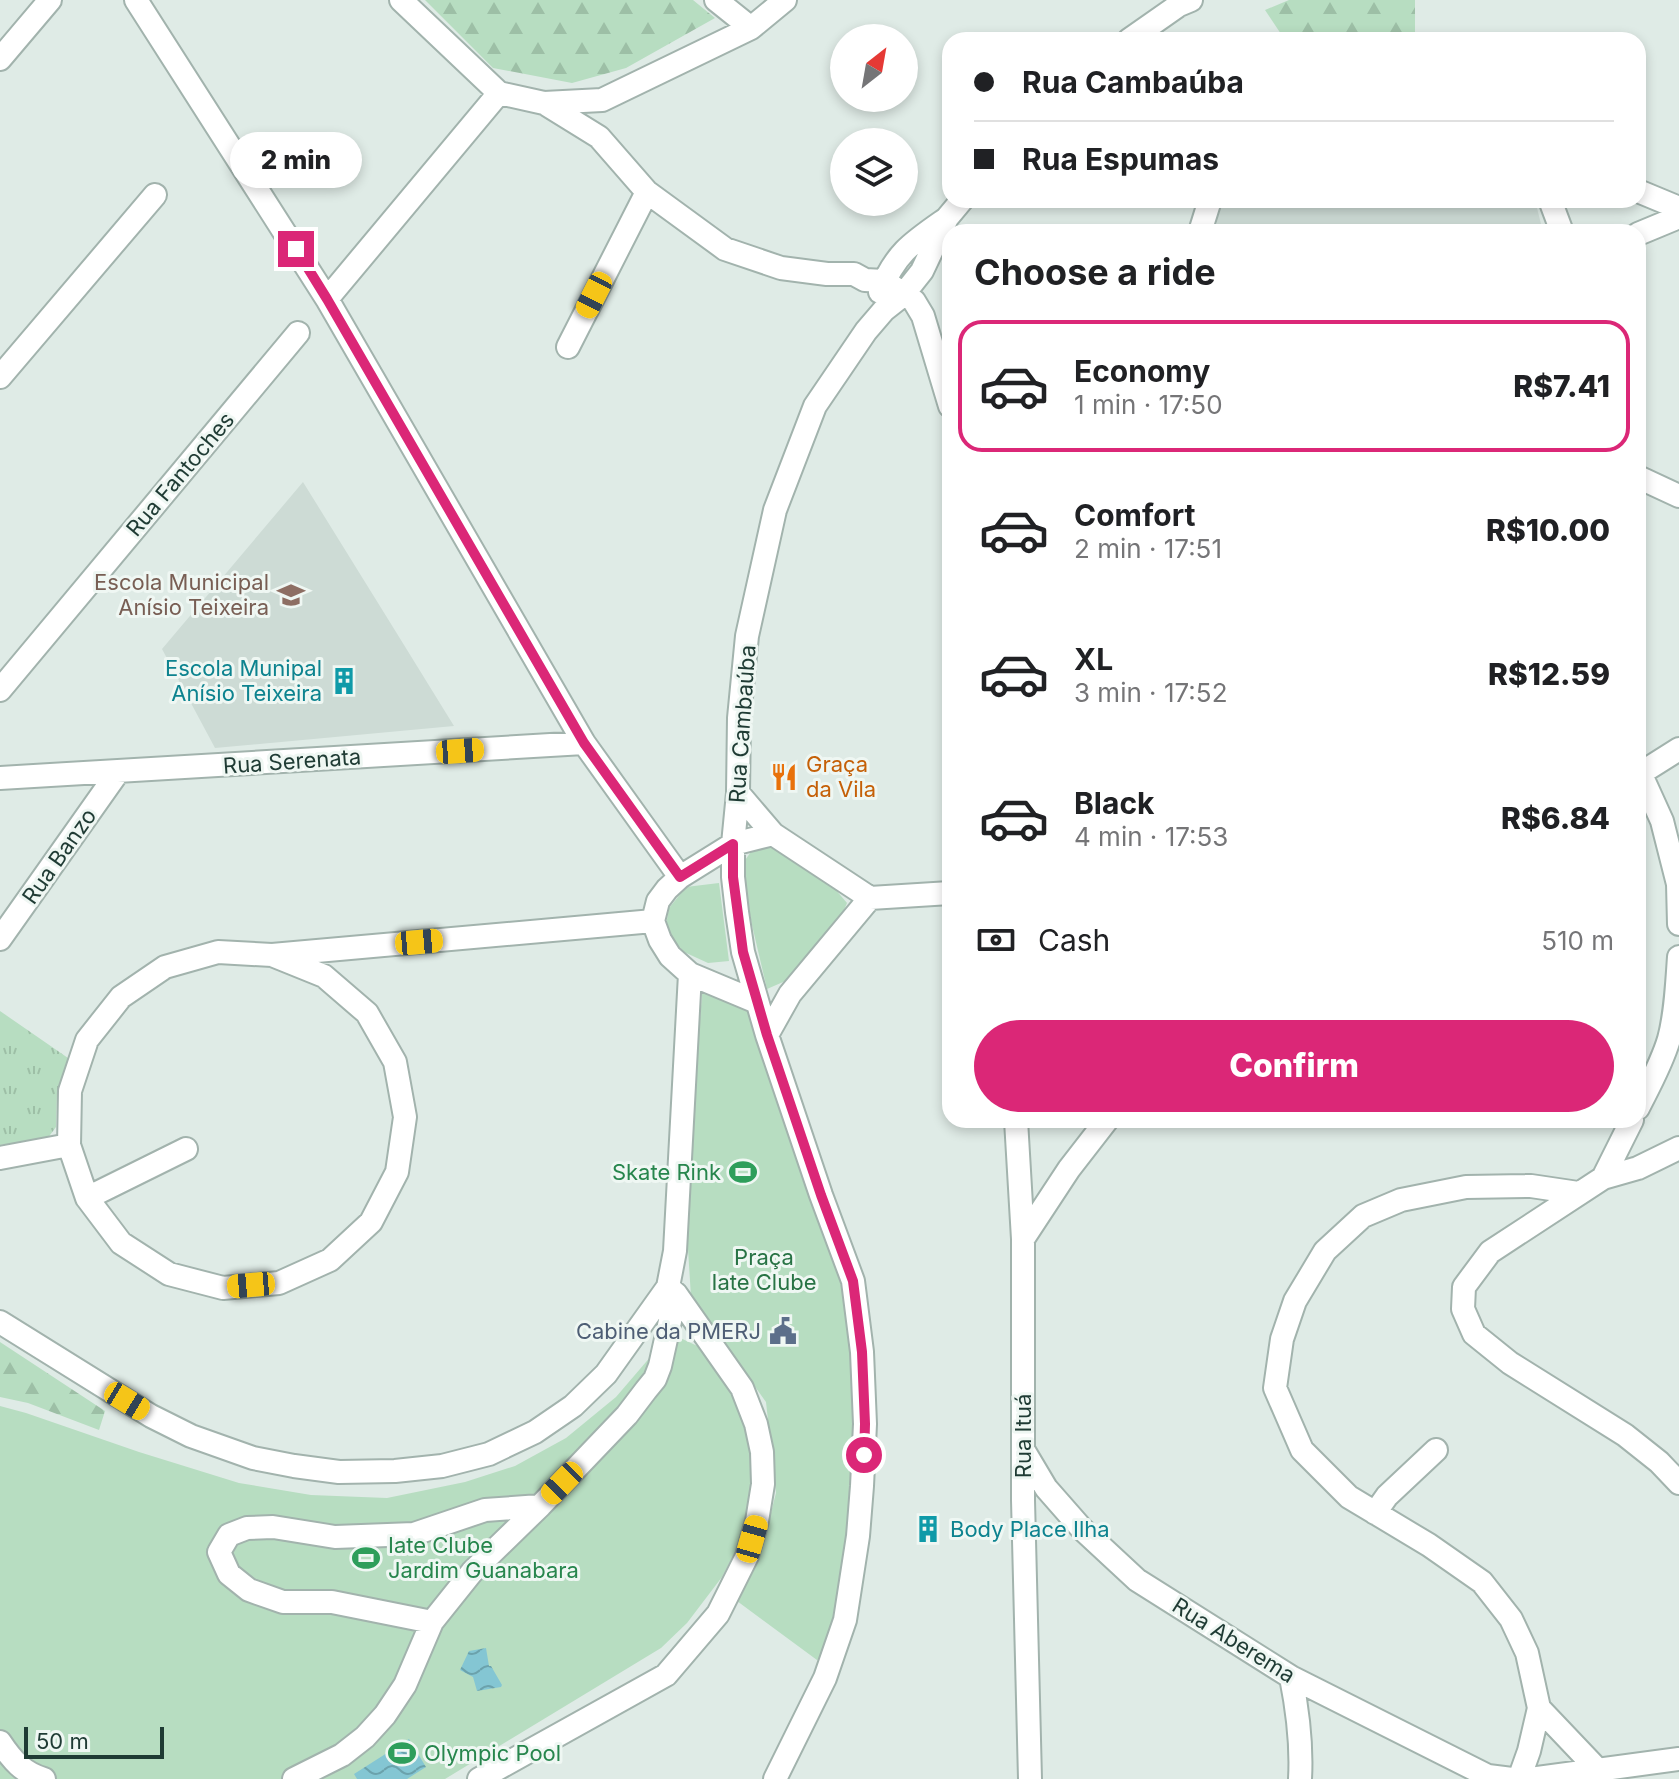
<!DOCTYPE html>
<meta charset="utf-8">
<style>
:root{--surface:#fff;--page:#f2f2f2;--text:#202124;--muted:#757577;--line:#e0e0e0;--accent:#db2777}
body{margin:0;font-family:Inter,sans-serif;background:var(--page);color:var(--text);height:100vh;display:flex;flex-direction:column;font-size:30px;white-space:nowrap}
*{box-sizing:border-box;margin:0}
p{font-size:26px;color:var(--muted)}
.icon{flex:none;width:44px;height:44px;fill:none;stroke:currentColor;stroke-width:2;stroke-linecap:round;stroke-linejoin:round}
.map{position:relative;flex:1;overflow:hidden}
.side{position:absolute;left:942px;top:224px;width:704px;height:904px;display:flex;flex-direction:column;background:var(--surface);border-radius:24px;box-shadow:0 4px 12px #0003}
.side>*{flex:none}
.hud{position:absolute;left:942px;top:32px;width:704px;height:176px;border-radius:24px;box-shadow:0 4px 12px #0003;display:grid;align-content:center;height:176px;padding:0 32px;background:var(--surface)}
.needle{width:52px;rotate:31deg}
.fabs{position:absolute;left:830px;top:24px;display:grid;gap:16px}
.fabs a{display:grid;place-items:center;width:88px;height:88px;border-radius:50%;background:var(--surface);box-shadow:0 4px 12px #0003;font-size:40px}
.scale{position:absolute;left:24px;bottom:20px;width:140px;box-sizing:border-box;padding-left:8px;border:4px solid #1f3b34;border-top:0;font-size:22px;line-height:28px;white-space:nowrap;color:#1f3b34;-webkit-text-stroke:6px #eff7f3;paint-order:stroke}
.end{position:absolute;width:36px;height:36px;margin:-18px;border:10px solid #db2777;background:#fff;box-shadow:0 0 0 4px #fff}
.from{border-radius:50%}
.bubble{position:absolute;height:56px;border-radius:28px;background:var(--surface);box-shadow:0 4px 12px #0003;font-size:26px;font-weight:800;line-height:56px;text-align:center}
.car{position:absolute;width:24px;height:48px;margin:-24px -12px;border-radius:10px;box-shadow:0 0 6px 2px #0007;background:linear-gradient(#f5c518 24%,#345 0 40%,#f5c518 0 76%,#345 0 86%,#f5c518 0)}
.hud b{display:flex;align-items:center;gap:28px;height:76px;font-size:30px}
.hud b+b{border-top:2px solid var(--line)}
.hud i{width:20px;height:20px;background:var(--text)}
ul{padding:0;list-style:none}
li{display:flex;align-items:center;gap:24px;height:132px;margin:0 16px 12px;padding:0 16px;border:4px solid transparent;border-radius:24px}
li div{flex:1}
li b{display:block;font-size:30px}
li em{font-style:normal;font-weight:800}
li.active{border-color:var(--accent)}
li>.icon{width:72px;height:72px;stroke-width:1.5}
h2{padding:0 32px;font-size:36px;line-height:96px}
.pay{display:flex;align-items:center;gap:20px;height:88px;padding:0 32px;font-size:30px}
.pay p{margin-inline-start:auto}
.button{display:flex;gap:16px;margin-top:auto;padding:16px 32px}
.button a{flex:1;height:92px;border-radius:48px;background:var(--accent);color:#fff;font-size:32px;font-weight:800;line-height:92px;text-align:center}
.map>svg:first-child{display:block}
</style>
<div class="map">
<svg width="1679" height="1779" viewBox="0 0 1679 1779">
<defs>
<pattern id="grass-tufts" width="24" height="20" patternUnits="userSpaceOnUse" patternTransform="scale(2)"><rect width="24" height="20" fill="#b7ddc1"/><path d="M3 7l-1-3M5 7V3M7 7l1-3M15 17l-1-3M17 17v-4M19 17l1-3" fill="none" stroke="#9dbfa6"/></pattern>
<pattern id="forest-firs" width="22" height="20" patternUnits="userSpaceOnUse" patternTransform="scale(2)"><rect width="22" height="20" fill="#b7ddc1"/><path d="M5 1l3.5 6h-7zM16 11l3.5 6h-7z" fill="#9dbfa6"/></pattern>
<pattern id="water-waves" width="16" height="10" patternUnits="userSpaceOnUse" patternTransform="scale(2)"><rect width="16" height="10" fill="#84c6d3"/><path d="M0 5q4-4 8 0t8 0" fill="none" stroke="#6ba2ac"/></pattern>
</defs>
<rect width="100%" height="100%" fill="#dfebe6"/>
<path fill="#cddbd5" d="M 1221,200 L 1535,200 L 1543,232 L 1215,232 Z
M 303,482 L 396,632 L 454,726 L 215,748 L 162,649 Z"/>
<path fill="url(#grass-tufts)" d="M 0,1011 L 68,1058 L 57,1094 L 56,1127 L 47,1139 L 0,1145 Z"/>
<path fill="url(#forest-firs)" d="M 425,0 L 693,0 L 715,18 L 626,68 L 572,83 L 493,68 Z
M 1289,0 L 1415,0 L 1415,40 L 1285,40 L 1265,10 Z
M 0,1342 L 105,1411 L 99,1430 L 28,1403 L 0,1397 Z"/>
<path fill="#b7ddc1" d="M 755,846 L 777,847 L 829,882 L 847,903 L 836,928 L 790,979 L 767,989 L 752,925 L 741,866 Z
M 719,883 L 729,961 L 708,963 L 684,952 L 665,931 L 669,908 L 686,887 Z
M 703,983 L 751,1004 L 847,1281 L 855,1348 L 852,1549 L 833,1651 L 817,1660 L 737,1601 L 759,1559 L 776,1493 L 766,1402 L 691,1297 L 687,1233 L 692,1115 Z
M 676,1336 L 706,1350 L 734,1399 L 752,1442 L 754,1492 L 741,1540 L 722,1577 L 687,1623 L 661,1648 L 445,1779 L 0,1779 L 0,1406 L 26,1413 L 139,1452 L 239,1483 L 311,1495 L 387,1498 L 465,1482 L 515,1466 L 566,1438 L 616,1397 L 652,1355 Z"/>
<path fill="url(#water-waves)" d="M 486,1648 L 489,1666 L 491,1666 L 502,1685 L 501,1687 L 477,1691 L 473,1677 L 460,1670 L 469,1651 Z
M 409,1739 L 426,1767 L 407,1779 L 357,1779 L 354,1774 Z"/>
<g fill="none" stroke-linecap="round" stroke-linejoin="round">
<g stroke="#a2b3ad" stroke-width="26">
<path id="minor" d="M 136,0 L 327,299 L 584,743 L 680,877
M 401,0 L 499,93 L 544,103 L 599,137 L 647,192 L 725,249 L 781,268 L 827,274 L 854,274 L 865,280 L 884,281
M 716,0 L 751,28
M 1129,40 L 1179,5 L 1191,0
M 0,59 L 50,0
M 544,103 L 602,100 L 751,28 L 785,0
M 1638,191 L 1679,208
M 1550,200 L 1562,232
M 1200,232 L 1210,200
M 1638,234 L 1679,217
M 892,286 L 914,301 L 923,316 L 950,406
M 880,292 C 895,253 913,242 946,219
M 327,299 L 499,93
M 568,347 L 647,192
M 0,377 L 155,195
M 1638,477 L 1679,496
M 0,690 L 298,333
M 1638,768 L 1662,821 L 1678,884 L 1679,924
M 0,778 L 584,743
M 1638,779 L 1641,773 L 1679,749
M 738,793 L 773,834 L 870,898 L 950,893
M 0,939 L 118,772
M 272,955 L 324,976 L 367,1013 L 395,1062 L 405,1117 L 397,1172 L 371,1222 L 330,1260 L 279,1283 L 223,1288 L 169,1274 L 121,1243 L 87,1198 L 69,1145 L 70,1091 L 87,1040 L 121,997 L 165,967 L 218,952 L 272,955 L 653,921
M 757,1002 L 690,974 L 670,956 L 660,940 L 653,921 L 658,901 L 667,889 L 680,877 L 733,844 L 773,834
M 767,1035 L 790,994 L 870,898
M 1638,1108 C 1649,1086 1662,1063 1669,1039 C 1676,1013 1677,984 1679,957
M 1016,1120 L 1023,1239 L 1023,1500 L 1030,1779
M 1679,1148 L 1638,1168 L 1603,1178 L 1490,1252 L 1464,1287 L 1463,1309 L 1474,1334 L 1510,1363 L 1625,1435 L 1659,1462 L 1679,1483
M 0,1158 L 69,1145
M 1603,1178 L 1632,1120
M 1578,1193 L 1531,1186 L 1466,1187 L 1401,1200 L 1363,1216 L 1325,1251 L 1295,1301 L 1282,1339 L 1275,1388 L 1302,1450 L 1349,1497 L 1429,1545 L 1482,1582 L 1511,1619 L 1527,1653 L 1539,1708 L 1597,1769
M 87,1198 L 186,1149
M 1023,1239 L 1069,1169 L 1107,1120
M 0,1322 L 151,1416 L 191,1436 L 253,1458 L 294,1466 L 339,1472 L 395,1471 L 442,1466 L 489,1454 L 535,1432 L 573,1406 L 606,1374 L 668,1287 L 675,1251 L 690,974
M 1024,1451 L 1046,1488 L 1082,1529 L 1137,1580 L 1291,1677 L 1488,1776 L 1512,1779
M 1375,1513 L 1387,1496 L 1436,1450
M 432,1622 L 332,1602 L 283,1602 L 249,1590 L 229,1574 L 219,1552 L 229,1535 L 247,1528 L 273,1527 L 335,1537 L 414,1534 L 485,1510 L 540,1506
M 1291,1677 C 1298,1712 1302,1744 1300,1779
M 0,1742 C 12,1760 23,1773 44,1779
M 294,1779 L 342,1755 L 365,1737 L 385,1715 L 405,1685 L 432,1622 L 472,1572 L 540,1506 L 627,1415 L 646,1390 L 655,1379 L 660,1366 L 676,1294
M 479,1779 L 666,1675 L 718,1614 L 747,1556 L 757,1521 L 763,1484 L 762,1452 L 756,1424 L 742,1388 L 676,1294 L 668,1287
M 775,1779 L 825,1678 L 845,1620 L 858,1536 L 862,1486 L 865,1424 L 862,1352 L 853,1281 L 821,1195 L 767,1035 L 743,952 L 737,912 L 733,877 L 733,844 L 738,793 L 739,718 L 747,636 L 775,510 L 815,406 L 866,331 L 884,310 L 903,295 L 922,271 L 947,218 L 962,200
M 1519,1779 L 1529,1751 L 1539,1708
M 1530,1779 L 1679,1759"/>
</g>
<use href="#minor" stroke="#fff" stroke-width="22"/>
</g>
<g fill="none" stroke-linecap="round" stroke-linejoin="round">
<path stroke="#db2777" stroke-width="10" d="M 296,249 L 327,299 L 584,743 L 680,877 L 733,844 L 733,877 L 743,952 L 767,1035 L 821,1195 L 853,1281 L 862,1352 L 865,1424 L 864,1455"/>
</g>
<defs>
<g id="school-bare" transform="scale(2.16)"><path d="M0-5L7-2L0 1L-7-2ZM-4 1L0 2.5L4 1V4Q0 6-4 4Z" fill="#8d6e63" stroke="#eff7f3" stroke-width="2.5" paint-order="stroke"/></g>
<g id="building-bare" transform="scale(2.16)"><path d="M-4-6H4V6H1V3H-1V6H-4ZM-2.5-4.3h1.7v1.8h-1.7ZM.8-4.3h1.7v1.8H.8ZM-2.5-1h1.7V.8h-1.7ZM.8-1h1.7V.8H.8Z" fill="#0f9aa8" stroke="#eff7f3" stroke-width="2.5" paint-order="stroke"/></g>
<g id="restaurant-bare" transform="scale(2.16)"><path d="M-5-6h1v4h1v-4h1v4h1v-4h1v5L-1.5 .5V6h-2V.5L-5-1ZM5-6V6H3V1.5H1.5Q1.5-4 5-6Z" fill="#e8710a" stroke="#eff7f3" stroke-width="2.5" paint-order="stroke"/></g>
<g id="stadium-bare" transform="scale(2.16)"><path d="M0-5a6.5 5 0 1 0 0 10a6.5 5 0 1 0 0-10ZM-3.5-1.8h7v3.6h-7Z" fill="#2e9e5b" stroke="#eff7f3" stroke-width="2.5" paint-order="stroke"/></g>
<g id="civic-bare" transform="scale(2.16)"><path d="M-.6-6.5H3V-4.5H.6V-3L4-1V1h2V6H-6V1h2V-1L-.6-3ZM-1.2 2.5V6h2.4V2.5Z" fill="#5c6f8a" stroke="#eff7f3" stroke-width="2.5" paint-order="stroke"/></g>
</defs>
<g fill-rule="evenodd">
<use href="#school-bare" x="291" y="595"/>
<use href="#building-bare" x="344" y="681"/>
<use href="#restaurant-bare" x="784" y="777"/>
<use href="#stadium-bare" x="743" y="1172"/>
<use href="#civic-bare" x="783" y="1331"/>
<use href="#building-bare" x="928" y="1529"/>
<use href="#stadium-bare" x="366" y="1558"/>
<use href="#stadium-bare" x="402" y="1753"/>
</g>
<g text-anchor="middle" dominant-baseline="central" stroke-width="6" stroke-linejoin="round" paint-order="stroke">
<g font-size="22" fill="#1f3b34" stroke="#eff7f3">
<text transform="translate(180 474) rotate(-50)">Rua Fantoches</text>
<text transform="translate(742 724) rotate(-86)">Rua Cambaúba</text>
<text transform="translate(292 761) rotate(-4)">Rua Serenata</text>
<text transform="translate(59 856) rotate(-55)">Rua Banzo</text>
<text transform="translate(1023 1436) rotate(-90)">Rua Ituá</text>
<text transform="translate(1234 1640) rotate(32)">Rua Aberema</text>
</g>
<g font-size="22" fill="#785e54" stroke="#eff7f3" text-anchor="end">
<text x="269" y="582">Escola Municipal<tspan x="269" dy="25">Anísio Teixeira</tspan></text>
</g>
<g font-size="22" fill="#0d838f" stroke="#eff7f3" text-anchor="end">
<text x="322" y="668">Escola Munipal<tspan x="322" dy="25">Anísio Teixeira</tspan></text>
<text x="950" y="1529" text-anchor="start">Body Place Ilha</text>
</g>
<g font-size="22" fill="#c56008" stroke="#eff7f3" text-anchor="start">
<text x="806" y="764">Graça<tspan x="806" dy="25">da Vila</tspan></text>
</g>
<g font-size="22" fill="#27864d" stroke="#eff7f3" text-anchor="start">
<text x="721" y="1172" text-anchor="end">Skate Rink</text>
<text x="388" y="1545">Iate Clube<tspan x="388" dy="25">Jardim Guanabara</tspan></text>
<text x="424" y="1753">Olympic Pool</text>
</g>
<g font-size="22" fill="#287345" stroke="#eff7f3">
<text x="764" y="1257">Praça<tspan x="764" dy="25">Iate Clube</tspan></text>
</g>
<g font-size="22" fill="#4e5e75" stroke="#eff7f3" text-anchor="end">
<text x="761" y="1331">Cabine da PMERJ</text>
</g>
</g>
</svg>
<div class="fabs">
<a><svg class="needle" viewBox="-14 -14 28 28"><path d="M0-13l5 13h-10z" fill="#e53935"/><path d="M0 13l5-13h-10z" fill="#757577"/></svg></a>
<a><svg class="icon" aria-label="layers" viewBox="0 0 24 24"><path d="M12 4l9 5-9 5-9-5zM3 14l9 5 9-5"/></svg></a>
</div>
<div class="scale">50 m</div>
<i class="end from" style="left:864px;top:1455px"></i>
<i class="end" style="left:296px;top:249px"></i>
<div class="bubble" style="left:230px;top:132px;width:132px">2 min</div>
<i class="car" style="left:594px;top:295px;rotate:207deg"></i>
<i class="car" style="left:460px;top:751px;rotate:86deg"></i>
<i class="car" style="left:419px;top:942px;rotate:85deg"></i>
<i class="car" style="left:251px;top:1285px;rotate:265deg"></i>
<i class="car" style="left:127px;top:1401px;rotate:121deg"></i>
<i class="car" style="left:562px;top:1483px;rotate:224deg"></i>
<i class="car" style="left:752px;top:1539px;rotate:16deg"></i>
<div class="hud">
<b><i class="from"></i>Rua Cambaúba</b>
<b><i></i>Rua Espumas</b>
</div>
<section class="side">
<h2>Choose a ride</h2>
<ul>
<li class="active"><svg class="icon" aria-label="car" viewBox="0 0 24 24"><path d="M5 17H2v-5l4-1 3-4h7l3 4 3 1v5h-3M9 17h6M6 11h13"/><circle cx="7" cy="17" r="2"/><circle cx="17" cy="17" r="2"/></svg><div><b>Economy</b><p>1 min · 17:50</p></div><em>R$7.41</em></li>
<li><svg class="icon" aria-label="car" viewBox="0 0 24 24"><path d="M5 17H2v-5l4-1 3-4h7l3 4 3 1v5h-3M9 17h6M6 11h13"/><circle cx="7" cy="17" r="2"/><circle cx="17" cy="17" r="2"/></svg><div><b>Comfort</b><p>2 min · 17:51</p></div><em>R$10.00</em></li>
<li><svg class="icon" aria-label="car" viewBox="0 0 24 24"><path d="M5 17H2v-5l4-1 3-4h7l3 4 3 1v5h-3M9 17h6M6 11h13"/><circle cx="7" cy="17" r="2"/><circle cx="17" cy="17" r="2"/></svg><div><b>XL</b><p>3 min · 17:52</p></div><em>R$12.59</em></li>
<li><svg class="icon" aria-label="car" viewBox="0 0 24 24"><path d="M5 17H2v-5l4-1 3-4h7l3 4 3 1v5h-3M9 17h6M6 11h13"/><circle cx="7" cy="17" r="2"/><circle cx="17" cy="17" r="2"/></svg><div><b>Black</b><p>4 min · 17:53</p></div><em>R$6.84</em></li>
</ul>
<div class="pay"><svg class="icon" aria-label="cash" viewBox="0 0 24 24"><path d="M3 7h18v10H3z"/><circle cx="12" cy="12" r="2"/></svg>Cash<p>510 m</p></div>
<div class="button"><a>Confirm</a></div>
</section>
</div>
